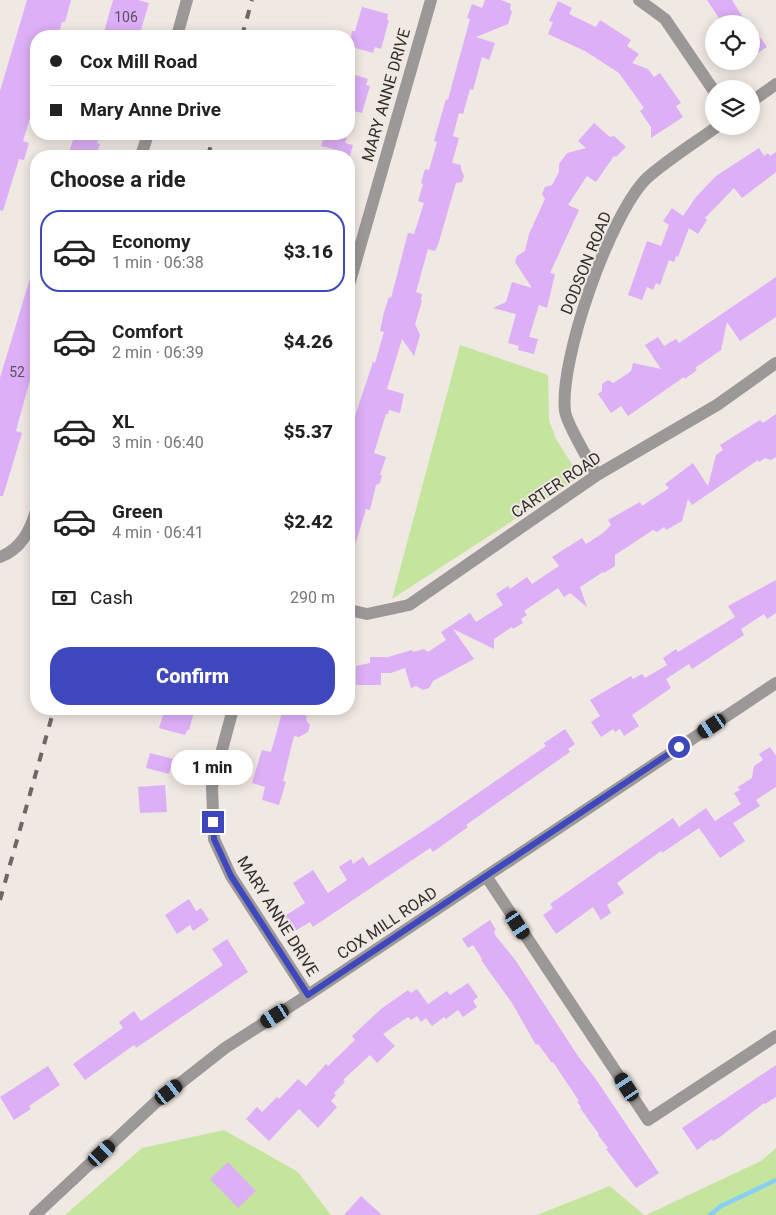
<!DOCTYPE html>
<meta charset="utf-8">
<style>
:root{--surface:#fff;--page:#f6f6f6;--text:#222;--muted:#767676;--line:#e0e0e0;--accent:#3e47bb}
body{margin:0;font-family:Roboto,sans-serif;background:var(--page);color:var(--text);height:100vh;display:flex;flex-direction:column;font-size:19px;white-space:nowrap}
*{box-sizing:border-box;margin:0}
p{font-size:16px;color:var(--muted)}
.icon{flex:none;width:28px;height:28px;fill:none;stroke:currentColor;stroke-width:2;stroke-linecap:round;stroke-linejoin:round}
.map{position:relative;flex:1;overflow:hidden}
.drawer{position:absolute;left:30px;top:150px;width:325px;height:565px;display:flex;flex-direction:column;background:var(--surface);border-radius:20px;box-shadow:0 2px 12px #0003}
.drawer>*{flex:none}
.top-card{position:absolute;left:30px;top:30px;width:325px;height:110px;border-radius:20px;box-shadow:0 2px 12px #0003;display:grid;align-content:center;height:110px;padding:0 20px;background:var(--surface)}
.buttons{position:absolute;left:705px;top:15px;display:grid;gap:10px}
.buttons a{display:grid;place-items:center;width:55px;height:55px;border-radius:50%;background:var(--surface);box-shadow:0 2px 12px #0003;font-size:25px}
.end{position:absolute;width:22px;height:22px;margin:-11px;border:6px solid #3e47bb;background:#fff;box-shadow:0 0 0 2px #fff}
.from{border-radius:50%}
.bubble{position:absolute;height:35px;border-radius:18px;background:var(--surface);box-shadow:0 2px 12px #0003;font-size:16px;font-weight:800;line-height:35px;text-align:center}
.car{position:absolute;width:15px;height:30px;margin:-15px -8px;border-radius:6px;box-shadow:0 0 4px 1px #0007;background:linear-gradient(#222 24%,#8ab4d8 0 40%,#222 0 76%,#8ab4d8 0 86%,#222 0)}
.top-card b{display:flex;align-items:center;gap:18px;height:48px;font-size:19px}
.top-card b+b{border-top:1px solid var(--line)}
.top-card i{width:12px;height:12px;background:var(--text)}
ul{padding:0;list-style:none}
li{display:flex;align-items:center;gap:15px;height:82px;margin:0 10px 8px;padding:0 10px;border:2px solid transparent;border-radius:20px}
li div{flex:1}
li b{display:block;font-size:19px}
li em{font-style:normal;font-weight:800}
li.active{border-color:var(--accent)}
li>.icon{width:45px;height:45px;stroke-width:1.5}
h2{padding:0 20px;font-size:22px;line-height:60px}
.pay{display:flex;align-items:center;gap:12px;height:55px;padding:0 20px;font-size:19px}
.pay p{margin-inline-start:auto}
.primary-button{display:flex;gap:10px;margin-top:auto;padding:10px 20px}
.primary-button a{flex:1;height:58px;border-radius:20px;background:var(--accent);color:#fff;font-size:20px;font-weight:800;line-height:58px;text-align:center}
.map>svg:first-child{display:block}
</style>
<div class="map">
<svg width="776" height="1215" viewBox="0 0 776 1215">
<rect width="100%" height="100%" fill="#f0e8e2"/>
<path fill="#c5e59f" d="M 460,345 L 548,375 L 549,420 L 556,439 L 580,477 L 392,599 Z
M 224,1130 L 298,1172 L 331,1215 L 65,1215 L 142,1148 Z
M 776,1148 L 776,1215 L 646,1215 L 761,1161 Z
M 610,1186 L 644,1215 L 537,1215 Z"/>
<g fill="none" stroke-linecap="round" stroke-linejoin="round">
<path stroke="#89cff5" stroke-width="4.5" d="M 710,1215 L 721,1206 L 776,1180"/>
</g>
<path fill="#ddaff7" d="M 27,0 L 71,0 L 65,22 L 62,22 L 58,36 L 36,36 L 36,98 L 23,141 L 29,143 L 24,160 L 19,159 L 3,211 L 0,210 L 0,91 Z
M 113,0 L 138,0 L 149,3 L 139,36 L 103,36 Z
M 485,0 L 501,0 L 511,4 L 510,9 L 512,12 L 508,24 L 476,37 L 495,43 L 489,60 L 482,57 L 473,90 L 470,89 L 463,114 L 459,113 L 453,136 L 459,138 L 452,163 L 461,165 L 461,169 L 464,176 L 462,182 L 456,183 L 438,245 L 435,251 L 428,249 L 416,292 L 422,294 L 421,300 L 422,301 L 415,324 L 420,335 L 414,356 L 402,339 L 387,389 L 404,394 L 400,413 L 389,410 L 388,414 L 386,414 L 374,453 L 386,457 L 380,475 L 382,475 L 380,483 L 376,485 L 370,510 L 366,509 L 352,555 L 349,554 L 349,448 L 354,429 L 351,428 L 373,362 L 375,363 L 384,332 L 380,331 L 384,312 L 389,297 L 391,298 L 408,233 L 414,234 L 424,203 L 418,201 L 423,184 L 421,183 L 425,169 L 429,170 L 437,142 L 434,141 L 446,99 L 448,100 L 454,77 L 470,19 L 467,18 L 472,4 L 482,8 Z
M 707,0 L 732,0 L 747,24 L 723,24 Z
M 558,1 L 572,8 L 569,14 L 596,27 L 600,20 L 631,40 L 627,46 L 639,54 L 632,63 L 648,69 L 654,77 L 660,73 L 681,103 L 676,106 L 683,117 L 651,138 L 651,127 L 640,111 L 644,108 L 619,73 L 585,51 L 548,34 L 553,22 L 549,21 Z
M 362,7 L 388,14 L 387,20 L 389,20 L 381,49 L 375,47 L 373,53 L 349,46 L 352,31 L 355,31 Z
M 751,24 L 767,47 L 751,57 Z
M 349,73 L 368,79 L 366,85 L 370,86 L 362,113 L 349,110 Z
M 594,123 L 610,137 L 614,136 L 626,147 L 616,157 L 614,156 L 596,182 L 587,176 L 568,205 L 579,210 L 550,273 L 555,274 L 547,308 L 539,305 L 529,337 L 538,339 L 534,354 L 518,350 L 519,346 L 508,343 L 516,314 L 493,308 L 506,302 L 512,282 L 532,288 L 515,262 L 517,256 L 525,251 L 529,234 L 545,199 L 542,194 L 545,187 L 552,185 L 559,172 L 559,164 L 567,153 L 586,148 L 578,141 Z
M 75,134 L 83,134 L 98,139 L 97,143 L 100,144 L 96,156 L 68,156 Z
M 325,134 L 347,138 L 345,143 L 353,145 L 349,159 L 349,156 L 335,155 L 337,150 L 321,146 Z
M 759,148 L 764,156 L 768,153 L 770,156 L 776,152 L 776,172 L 742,198 L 734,188 L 705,218 L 707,220 L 698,234 L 689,228 L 678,257 L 676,256 L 674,262 L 669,260 L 660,285 L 656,283 L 653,290 L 647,287 L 642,300 L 628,295 L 647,241 L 661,246 L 669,225 L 663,221 L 672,208 L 683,216 L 696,197 L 716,176 Z
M 34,265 L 36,266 L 36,371 L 33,370 L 26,394 L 16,431 L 22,433 L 3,496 L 0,496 L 0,378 Z
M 776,277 L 776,317 L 740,341 L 727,322 L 721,350 L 695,368 L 697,370 L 685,379 L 684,377 L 628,416 L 621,406 L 611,413 L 598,394 L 602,391 L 602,384 L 608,380 L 613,383 L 627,374 L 631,371 L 633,363 L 661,369 L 645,345 L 658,337 L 664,346 L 676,339 L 679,343 Z
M 776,414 L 776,457 L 771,460 L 765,458 L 759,462 L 758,460 L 692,505 L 688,499 L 682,521 L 666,530 L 664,527 L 657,532 L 653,530 L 615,555 L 615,566 L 604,573 L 603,572 L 580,587 L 587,607 L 570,593 L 564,597 L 558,588 L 524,611 L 527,615 L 521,619 L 523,623 L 513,629 L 512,627 L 494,639 L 494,649 L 453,629 L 474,659 L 433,681 L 429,688 L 423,690 L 416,686 L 411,688 L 405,668 L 391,673 L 381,673 L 381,685 L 356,685 L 356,666 L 370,663 L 370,657 L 388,657 L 412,650 L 413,652 L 424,649 L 428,652 L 446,640 L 441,632 L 470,613 L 476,622 L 503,605 L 496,594 L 508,586 L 510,589 L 527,577 L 532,584 L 559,566 L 552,557 L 582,538 L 586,544 L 603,533 L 611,525 L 608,520 L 640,502 L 642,506 L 669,488 L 665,484 L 693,463 L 708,486 L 716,455 L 723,450 L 720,445 L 760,420 L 763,423 Z
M 776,580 L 776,613 L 767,619 L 764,614 L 741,629 L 744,635 L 692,669 L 689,664 L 666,679 L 671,688 L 632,715 L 639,726 L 624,736 L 620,729 L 615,732 L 613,729 L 601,737 L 591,722 L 600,716 L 590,700 L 631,676 L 633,679 L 642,674 L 645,678 L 667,665 L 663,658 L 676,649 L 678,652 L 735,617 L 728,606 Z
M 165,709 L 195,709 L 189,730 L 187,730 L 185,735 L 159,728 Z
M 283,709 L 307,716 L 306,720 L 310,725 L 308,732 L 299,737 L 294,736 L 283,781 L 286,782 L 279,805 L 262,800 L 265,787 L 252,783 L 262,750 L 271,752 Z
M 565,729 L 575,744 L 568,749 L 570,752 L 466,825 L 468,827 L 433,852 L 430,848 L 313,927 L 310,922 L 295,931 L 285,916 L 305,903 L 293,883 L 313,870 L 328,893 L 347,880 L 339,867 L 351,859 L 353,864 L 363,857 L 369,866 L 426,829 L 546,746 L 544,743 Z
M 770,747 L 776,756 L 776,787 L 756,800 L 760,806 L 733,823 L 745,841 L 720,858 L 699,828 L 662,853 L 661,851 L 617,883 L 624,893 L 607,905 L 611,913 L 601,920 L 593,907 L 556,934 L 543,915 L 553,908 L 550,904 L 673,818 L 679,827 L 706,808 L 715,821 L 741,804 L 734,793 L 740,790 L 738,787 L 752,778 L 754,766 L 763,760 L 759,754 Z
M 150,753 L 173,759 L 169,774 L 146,768 Z
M 165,785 L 167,812 L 140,813 L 138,787 Z
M 189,899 L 196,911 L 201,908 L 209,920 L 193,931 L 190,925 L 177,934 L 165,915 Z
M 490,920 L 496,930 L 494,931 L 495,935 L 516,961 L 578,1056 L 595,1078 L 659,1173 L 636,1188 L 606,1149 L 608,1148 L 598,1135 L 599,1134 L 580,1108 L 581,1107 L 577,1102 L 579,1101 L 553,1062 L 552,1063 L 538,1044 L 536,1045 L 512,1003 L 481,960 L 482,959 L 473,945 L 468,948 L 462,939 Z
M 227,939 L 248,972 L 136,1048 L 134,1045 L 85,1080 L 73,1064 L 123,1028 L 119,1022 L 134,1011 L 141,1021 L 223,965 L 212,949 Z
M 468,983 L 478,997 L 473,1001 L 477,1007 L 463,1017 L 458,1010 L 446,1019 L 444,1017 L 432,1026 L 426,1018 L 421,1022 L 417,1016 L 411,1020 L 408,1017 L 383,1034 L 395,1046 L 377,1063 L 370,1055 L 343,1080 L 345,1082 L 334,1093 L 336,1095 L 331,1101 L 337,1107 L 318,1128 L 299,1109 L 269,1141 L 246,1119 L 257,1107 L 262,1112 L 277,1097 L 279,1099 L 298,1079 L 306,1086 L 326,1064 L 328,1066 L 355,1040 L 352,1036 L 381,1009 L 408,990 L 411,993 L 417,989 L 428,1004 L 447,991 L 450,995 Z
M 776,1065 L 776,1097 L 765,1104 L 764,1103 L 720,1137 L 713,1141 L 712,1139 L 697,1150 L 682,1128 Z
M 48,1066 L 60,1085 L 29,1106 L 31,1109 L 14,1120 L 0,1097 Z
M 228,1162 L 256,1191 L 238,1208 L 210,1179 Z
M 361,1196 L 382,1215 L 344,1215 Z"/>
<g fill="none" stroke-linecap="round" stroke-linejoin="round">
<path stroke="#9c9898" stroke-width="12" d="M 639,0 L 665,19 L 714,91
M 177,36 L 187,0
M 751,102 L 776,84
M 141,156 L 148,134
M 349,285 L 431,0
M 597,475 C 590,463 566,422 565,411 C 559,360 610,214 647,178 C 667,160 696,142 718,126
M 0,557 C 21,549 30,531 36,511
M 349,610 L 367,614 L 409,605 L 597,475 L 717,405 L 776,363
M 233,709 L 212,787 L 214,839 L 231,876 L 308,995
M 486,876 L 648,1120 L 776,1036
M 35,1215 L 155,1103 L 225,1048 L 308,995 L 776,683"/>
<path stroke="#6d6865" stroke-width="4" stroke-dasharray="9 9" stroke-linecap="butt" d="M 242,36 L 252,0
M 208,156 L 214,134
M 0,900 L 54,709"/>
</g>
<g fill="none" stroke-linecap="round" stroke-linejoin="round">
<path stroke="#3e47bb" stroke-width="6" d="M 213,822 L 214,839 L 231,876 L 308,995 L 679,747"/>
</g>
<g text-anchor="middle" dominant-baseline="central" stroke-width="4" stroke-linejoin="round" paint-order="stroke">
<g font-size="14" fill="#5b4e5e">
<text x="126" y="17">106</text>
<text x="17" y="372">52</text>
</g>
<g font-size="16" fill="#302d2b" stroke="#f0e8e2">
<text transform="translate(386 95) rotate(-74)">MARY ANNE DRIVE</text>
<text transform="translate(586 263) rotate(-68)">DODSON ROAD</text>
<text transform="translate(556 485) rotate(-34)">CARTER ROAD</text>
<text transform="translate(278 916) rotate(58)">MARY ANNE DRIVE</text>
<text transform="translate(387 923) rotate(-34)">COX MILL ROAD</text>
</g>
</g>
</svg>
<div class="buttons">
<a><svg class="icon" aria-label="locate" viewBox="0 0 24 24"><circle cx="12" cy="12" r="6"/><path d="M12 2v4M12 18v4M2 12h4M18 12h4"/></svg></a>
<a><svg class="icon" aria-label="layers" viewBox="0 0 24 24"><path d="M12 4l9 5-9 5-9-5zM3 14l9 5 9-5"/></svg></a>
</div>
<i class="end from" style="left:679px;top:747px"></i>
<i class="end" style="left:213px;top:822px"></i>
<div class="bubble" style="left:171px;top:750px;width:82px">1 min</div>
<i class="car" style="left:712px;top:726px;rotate:236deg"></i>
<i class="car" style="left:518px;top:925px;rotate:147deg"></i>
<i class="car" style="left:275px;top:1016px;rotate:237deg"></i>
<i class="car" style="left:627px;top:1087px;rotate:327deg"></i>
<i class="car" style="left:169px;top:1092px;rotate:52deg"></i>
<i class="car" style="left:102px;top:1153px;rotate:47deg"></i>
<div class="top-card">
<b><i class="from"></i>Cox Mill Road</b>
<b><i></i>Mary Anne Drive</b>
</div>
<section class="drawer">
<h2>Choose a ride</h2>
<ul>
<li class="active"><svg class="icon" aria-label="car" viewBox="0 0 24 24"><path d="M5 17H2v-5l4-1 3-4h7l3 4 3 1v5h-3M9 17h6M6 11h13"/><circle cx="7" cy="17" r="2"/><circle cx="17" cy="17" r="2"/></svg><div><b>Economy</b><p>1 min · 06:38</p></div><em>$3.16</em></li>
<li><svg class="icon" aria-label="car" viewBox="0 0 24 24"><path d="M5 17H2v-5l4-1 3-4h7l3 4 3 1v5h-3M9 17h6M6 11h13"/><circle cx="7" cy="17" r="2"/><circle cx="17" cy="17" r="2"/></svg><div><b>Comfort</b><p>2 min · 06:39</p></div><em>$4.26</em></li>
<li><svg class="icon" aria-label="car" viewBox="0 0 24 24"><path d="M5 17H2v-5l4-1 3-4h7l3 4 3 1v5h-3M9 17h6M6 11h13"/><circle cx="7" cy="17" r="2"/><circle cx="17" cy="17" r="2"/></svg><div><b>XL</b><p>3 min · 06:40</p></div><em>$5.37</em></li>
<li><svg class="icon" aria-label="car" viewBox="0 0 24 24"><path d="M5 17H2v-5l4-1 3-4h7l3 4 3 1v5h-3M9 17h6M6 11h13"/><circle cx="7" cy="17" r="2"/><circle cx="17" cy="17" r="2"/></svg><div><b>Green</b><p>4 min · 06:41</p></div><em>$2.42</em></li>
</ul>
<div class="pay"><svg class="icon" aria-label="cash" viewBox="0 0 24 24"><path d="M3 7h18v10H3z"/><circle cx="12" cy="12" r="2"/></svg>Cash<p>290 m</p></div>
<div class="primary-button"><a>Confirm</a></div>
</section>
</div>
